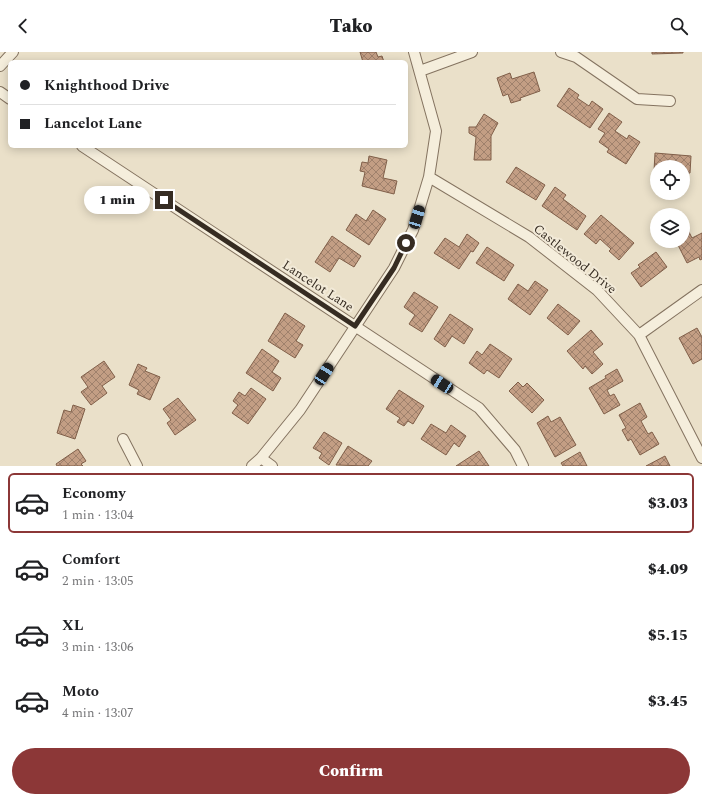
<!DOCTYPE html>
<meta charset="utf-8">
<style>
:root{--surface:#fff;--page:#f6f6f6;--text:#202124;--muted:#757577;--line:#e0e0e0;--accent:#8c3737}
body{margin:0;font-family:Spectral,serif;background:var(--page);color:var(--text);height:100vh;display:flex;flex-direction:column;font-size:15px;white-space:nowrap}
*{box-sizing:border-box;margin:0}
p{font-size:13px;color:var(--muted)}
.icon{flex:none;width:22px;height:22px;fill:none;stroke:currentColor;stroke-width:2;stroke-linecap:round;stroke-linejoin:round}
.map{position:relative;height:414px;overflow:hidden}
.panel{display:flex;flex-direction:column;background:var(--surface);flex:1}
.panel>*{flex:none}
.banner{position:absolute;left:8px;top:8px;width:400px;height:88px;border-radius:6px;box-shadow:0 2px 10px #0003;display:grid;align-content:center;height:88px;padding:0 12px;background:var(--surface)}
.buttons{position:absolute;left:650px;top:108px;display:grid;gap:8px}
.buttons a{display:grid;place-items:center;width:40px;height:40px;border-radius:50%;background:var(--surface);box-shadow:0 2px 10px #0003;font-size:20px}
.end{position:absolute;width:18px;height:18px;margin:-9px;border:5px solid #362c22;background:#fff;box-shadow:0 0 0 2px #fff}
.from{border-radius:50%}
.bubble{position:absolute;height:28px;border-radius:14px;background:var(--surface);box-shadow:0 2px 10px #0003;font-size:13px;font-weight:800;line-height:28px;text-align:center}
.car{position:absolute;width:12px;height:24px;margin:-12px -6px;border-radius:5px;box-shadow:0 0 3px 1px #0007;background:linear-gradient(#222 24%,#8ab4d8 0 40%,#222 0 76%,#8ab4d8 0 86%,#222 0)}
.banner b{display:flex;align-items:center;gap:14px;height:38px;font-size:15px}
.banner b+b{border-top:1px solid var(--line)}
.banner i{width:10px;height:10px;background:var(--text)}
ul{padding:7px 0 0;list-style:none}
li{display:flex;align-items:center;gap:12px;height:60px;margin:0 8px 6px;padding:0 4px;border:2px solid transparent;border-radius:6px}
li div{flex:1}
li b{display:block;font-size:15px}
li em{font-style:normal;font-weight:800}
li.on{border-color:var(--accent)}
li>.icon{width:36px;height:36px;stroke-width:1.5}
.button{display:flex;gap:8px;margin-top:auto;padding:8px 12px}
.button a{flex:1;height:46px;border-radius:24px;background:var(--accent);color:#fff;font-size:16px;font-weight:800;line-height:46px;text-align:center}
header{display:flex;justify-content:space-between;align-items:center;height:52px;padding:0 12px;background:var(--surface);font-size:18px;font-weight:800}
.map>svg:first-child{display:block}
</style>
<header><svg class="icon" aria-label="back" viewBox="0 0 24 24"><path d="M15 5l-7 7 7 7"/></svg>Tako<svg class="icon" aria-label="search" viewBox="0 0 24 24"><circle cx="10" cy="10" r="6"/><path d="M15 15l6 6"/></svg></header>
<div class="map">
<svg width="702" height="414" viewBox="0 0 702 414">
<defs>
<pattern id="building-cross-hatch" width="8" height="8" patternUnits="userSpaceOnUse"><rect width="8" height="8" fill="#c39e84"/><path d="M0 0l8 8M0 8l8-8" fill="none" stroke="#9f816c"/></pattern>
</defs>
<rect width="100%" height="100%" fill="#eae0c9"/>
<path fill="url(#building-cross-hatch)" stroke="#805f49" d="M 360,0 L 376,0 L 378,5 L 382,4 L 384,10 L 363,10 Z
M 652,0 L 683,0 L 683,1 L 652,2 Z
M 534,20 L 540,39 L 520,46 L 521,48 L 511,51 L 508,42 L 503,44 L 497,26 L 510,21 L 512,27 Z
M 569,36 L 579,43 L 577,46 L 589,54 L 592,49 L 603,57 L 590,76 L 557,54 Z
M 609,61 L 622,70 L 615,79 L 627,87 L 629,83 L 640,90 L 626,112 L 607,100 L 609,97 L 599,90 L 605,81 L 598,77 Z
M 484,62 L 498,71 L 491,84 L 491,108 L 474,108 L 476,85 L 469,81 L 469,75 L 476,75 Z
M 655,101 L 691,104 L 690,121 L 683,121 L 683,115 L 657,115 L 657,119 L 654,119 Z
M 369,104 L 387,108 L 383,126 L 397,129 L 394,142 L 362,134 L 365,120 L 360,119 L 362,110 L 368,111 Z
M 516,115 L 545,133 L 536,148 L 506,130 Z
M 555,135 L 566,143 L 563,147 L 586,164 L 577,178 L 542,154 Z
M 373,158 L 386,167 L 369,193 L 346,178 L 356,162 L 366,169 Z
M 601,163 L 634,191 L 619,208 L 609,199 L 611,197 L 600,187 L 596,192 L 584,182 Z
M 687,176 L 692,186 L 702,181 L 702,207 L 700,208 L 699,205 L 687,211 L 676,189 L 683,189 L 683,179 Z
M 467,182 L 479,191 L 473,200 L 471,199 L 459,217 L 434,201 L 445,186 L 459,195 Z
M 332,184 L 361,204 L 354,215 L 339,206 L 330,220 L 315,210 Z
M 487,195 L 514,213 L 504,229 L 476,211 Z
M 656,200 L 667,215 L 641,235 L 631,221 L 640,215 L 638,213 Z
M 535,229 L 548,238 L 530,263 L 508,247 L 518,232 L 528,239 Z
M 414,240 L 438,255 L 422,280 L 409,272 L 415,263 L 404,255 Z
M 558,252 L 580,269 L 568,283 L 547,266 Z
M 285,261 L 305,274 L 296,289 L 303,293 L 295,306 L 268,289 Z
M 450,262 L 473,277 L 464,292 L 452,284 L 445,295 L 434,287 Z
M 697,276 L 702,285 L 702,307 L 693,312 L 679,286 Z
M 591,278 L 603,292 L 593,300 L 603,312 L 592,322 L 585,314 L 583,317 L 567,299 Z
M 490,292 L 512,307 L 499,326 L 487,318 L 484,322 L 469,311 L 477,299 L 482,303 Z
M 262,297 L 279,309 L 272,320 L 281,326 L 273,339 L 246,321 Z
M 104,309 L 115,325 L 102,334 L 107,341 L 91,353 L 81,340 L 88,335 L 81,325 Z
M 138,312 L 147,316 L 145,319 L 160,325 L 150,348 L 137,342 L 139,338 L 129,333 Z
M 617,317 L 623,329 L 607,338 L 610,344 L 614,342 L 620,353 L 604,362 L 589,336 L 606,326 L 605,324 Z
M 518,330 L 523,335 L 527,331 L 544,348 L 532,361 L 509,339 Z
M 251,336 L 266,347 L 248,372 L 232,361 L 238,353 L 233,349 L 239,340 L 245,344 Z
M 399,338 L 424,354 L 413,372 L 408,369 L 404,374 L 397,370 L 400,366 L 386,357 Z
M 178,346 L 196,368 L 175,383 L 167,371 L 171,368 L 163,357 Z
M 640,351 L 647,365 L 641,369 L 648,382 L 652,380 L 659,392 L 640,403 L 631,387 L 628,389 L 622,378 L 626,376 L 619,363 Z
M 73,353 L 85,357 L 75,387 L 57,381 L 64,358 L 71,360 Z
M 548,364 L 551,370 L 560,365 L 576,393 L 555,405 L 537,371 Z
M 431,372 L 446,381 L 451,373 L 466,384 L 459,395 L 454,391 L 446,403 L 421,387 Z
M 324,380 L 342,391 L 329,413 L 319,406 L 322,401 L 313,396 Z
M 348,394 L 372,409 L 368,414 L 336,413 Z
M 78,397 L 86,409 L 81,412 L 83,414 L 57,414 L 56,412 Z
M 479,399 L 489,414 L 456,414 Z
M 580,400 L 587,414 L 563,414 L 561,411 Z
M 665,404 L 670,414 L 646,414 Z"/>
<g fill="none" stroke-linecap="round" stroke-linejoin="round">
<g stroke="#847360" stroke-width="12">
<path id="minor" d="M 561,0 L 576,5 L 637,47 L 670,49
M 0,14 L 13,0
M 420,19 L 472,0
M 0,40 L 10,47
M 82,94 L 479,356 L 515,398 L 523,414
M 429,125 L 529,185 L 597,238 L 639,283 L 702,406
M 639,283 L 702,238
M 123,387 L 137,414
M 261,406 L 272,414
M 252,414 L 261,406 L 300,358 L 394,216 L 413,178 L 429,125 L 436,79 L 414,0"/>
</g>
<use href="#minor" stroke="#f5eedc" stroke-width="10"/>
</g>
<g fill="none" stroke-linecap="round" stroke-linejoin="round">
<path stroke="#362c22" stroke-width="5" d="M 164,148 L 355,274 L 394,216 L 406,191"/>
</g>
<g text-anchor="middle" dominant-baseline="central" stroke-width="4" stroke-linejoin="round" paint-order="stroke">
<g font-size="13" fill="#362c22" stroke="#f2ead8">
<text transform="translate(575 207) rotate(39)">Castlewood Drive</text>
<text transform="translate(318 234) rotate(33)">Lancelot Lane</text>
</g>
</g>
</svg>
<div class="buttons">
<a><svg class="icon" aria-label="locate" viewBox="0 0 24 24"><circle cx="12" cy="12" r="6"/><path d="M12 2v4M12 18v4M2 12h4M18 12h4"/></svg></a>
<a><svg class="icon" aria-label="layers" viewBox="0 0 24 24"><path d="M12 4l9 5-9 5-9-5zM3 14l9 5 9-5"/></svg></a>
</div>
<i class="end from" style="left:406px;top:191px"></i>
<i class="end" style="left:164px;top:148px"></i>
<div class="bubble" style="left:84px;top:134px;width:66px">1 min</div>
<i class="car" style="left:417px;top:165px;rotate:17deg"></i>
<i class="car" style="left:324px;top:322px;rotate:33deg"></i>
<i class="car" style="left:442px;top:332px;rotate:303deg"></i>
<div class="banner">
<b><i class="from"></i>Knighthood Drive</b>
<b><i></i>Lancelot Lane</b>
</div>
</div>
<section class="panel">
<ul>
<li class="on"><svg class="icon" aria-label="car" viewBox="0 0 24 24"><path d="M5 17H2v-5l4-1 3-4h7l3 4 3 1v5h-3M9 17h6M6 11h13"/><circle cx="7" cy="17" r="2"/><circle cx="17" cy="17" r="2"/></svg><div><b>Economy</b><p>1 min · 13:04</p></div><em>$3.03</em></li>
<li><svg class="icon" aria-label="car" viewBox="0 0 24 24"><path d="M5 17H2v-5l4-1 3-4h7l3 4 3 1v5h-3M9 17h6M6 11h13"/><circle cx="7" cy="17" r="2"/><circle cx="17" cy="17" r="2"/></svg><div><b>Comfort</b><p>2 min · 13:05</p></div><em>$4.09</em></li>
<li><svg class="icon" aria-label="car" viewBox="0 0 24 24"><path d="M5 17H2v-5l4-1 3-4h7l3 4 3 1v5h-3M9 17h6M6 11h13"/><circle cx="7" cy="17" r="2"/><circle cx="17" cy="17" r="2"/></svg><div><b>XL</b><p>3 min · 13:06</p></div><em>$5.15</em></li>
<li><svg class="icon" aria-label="car" viewBox="0 0 24 24"><path d="M5 17H2v-5l4-1 3-4h7l3 4 3 1v5h-3M9 17h6M6 11h13"/><circle cx="7" cy="17" r="2"/><circle cx="17" cy="17" r="2"/></svg><div><b>Moto</b><p>4 min · 13:07</p></div><em>$3.45</em></li>
</ul>
<div class="button"><a>Confirm</a></div>
</section>
